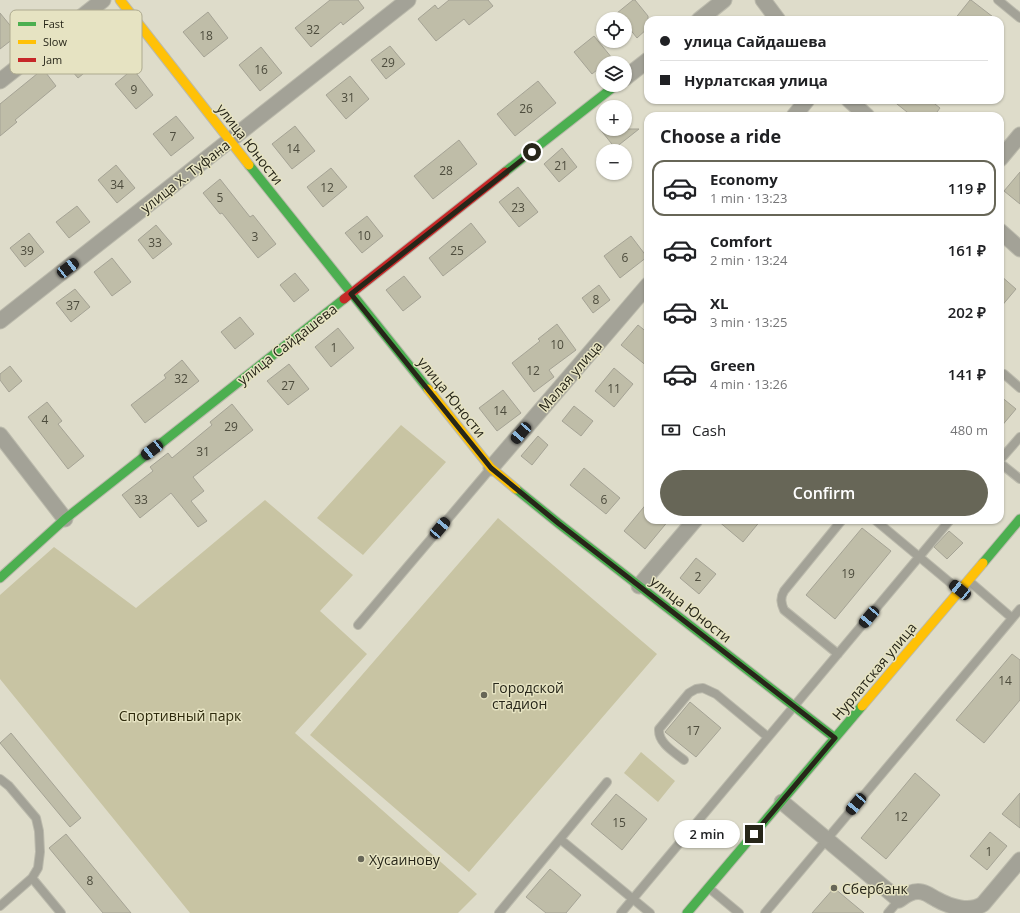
<!DOCTYPE html>
<meta charset="utf-8">
<style>
:root{--surface:#fff;--page:#f2f2f2;--text:#202124;--muted:#757577;--line:#e0e0e0;--accent:#676657}
body{margin:0;font-family:"Open Sans",sans-serif;background:var(--page);color:var(--text);height:100vh;display:flex;flex-direction:column;font-size:15px;white-space:nowrap}
*{box-sizing:border-box;margin:0}
p{font-size:13px;color:var(--muted)}
.icon{flex:none;width:22px;height:22px;fill:none;stroke:currentColor;stroke-width:2;stroke-linecap:round;stroke-linejoin:round}
.map{position:relative;flex:1;overflow:hidden}
.panel{position:absolute;left:644px;top:112px;width:360px;height:412px;display:flex;flex-direction:column;background:var(--surface);border-radius:12px;box-shadow:0 1px 3px #0004}
.panel>*{flex:none}
.hud{position:absolute;left:644px;top:16px;width:360px;height:88px;border-radius:12px;box-shadow:0 1px 3px #0004;display:grid;align-content:center;height:88px;padding:0 16px;background:var(--surface)}
.fabs{position:absolute;left:596px;top:12px;display:grid;gap:8px}
.fabs a{display:grid;place-items:center;width:36px;height:36px;border-radius:50%;background:var(--surface);box-shadow:0 1px 3px #0004;font-size:20px}
.end{position:absolute;width:18px;height:18px;margin:-9px;border:5px solid #272619;background:#fff;box-shadow:0 0 0 2px #fff}
.from{border-radius:50%}
.bubble{position:absolute;height:28px;border-radius:14px;background:var(--surface);box-shadow:0 1px 3px #0004;font-size:13px;font-weight:600;line-height:28px;text-align:center}
.car{position:absolute;width:12px;height:24px;margin:-12px -6px;border-radius:5px;box-shadow:0 0 3px 1px #0007;background:linear-gradient(#222 24%,#8ab4d8 0 40%,#222 0 76%,#8ab4d8 0 86%,#222 0)}
.hud b{display:flex;align-items:center;gap:14px;height:38px;font-size:15px}
.hud b+b{border-top:1px solid var(--line)}
.hud i{width:10px;height:10px;background:var(--text)}
ul{padding:0;list-style:none}
li{display:flex;align-items:center;gap:12px;height:56px;margin:0 8px 6px;padding:0 8px;border:2px solid transparent;border-radius:12px}
li div{flex:1}
li b{display:block;font-size:15px}
li em{font-style:normal;font-weight:600}
li.on{border-color:var(--accent)}
li>.icon{width:36px;height:36px;stroke-width:1.5}
h2{padding:0 16px;font-size:18px;line-height:48px}
.pay{display:flex;align-items:center;gap:10px;height:44px;padding:0 16px;font-size:15px}
.pay p{margin-inline-start:auto}
.button{display:flex;gap:8px;margin-top:auto;padding:8px 16px}
.button a{flex:1;height:46px;border-radius:24px;background:var(--accent);color:#fff;font-size:16px;font-weight:600;line-height:46px;text-align:center}
.map>svg:first-child{display:block}
</style>
<div class="map">
<svg width="1020" height="913" viewBox="0 0 1020 913">
<rect width="100%" height="100%" fill="#dedcca"/>
<path fill="#c8c4a3" d="M 401,425 L 446,462 L 363,555 L 317,518 Z
M 265,500 L 353,575 L 320,611 L 367,654 L 295,733 L 477,894 L 458,913 L 190,913 L 0,679 L 0,595 L 54,547 L 136,608 Z
M 498,518 L 657,654 L 469,872 L 310,735 Z
M 641,752 L 675,781 L 658,802 L 624,773 Z"/>
<path fill="#bfbda8" stroke="#a5a395" d="M 330,0 L 358,0 L 364,8 L 343,25 L 341,22 L 311,47 L 295,28 Z
M 449,0 L 488,0 L 493,6 L 469,25 L 464,19 L 436,41 L 418,19 L 435,5 L 438,9 Z
M 633,0 L 635,0 L 648,16 L 648,28 L 637,38 L 625,23 L 625,19 L 622,19 L 617,13 Z
M 970,0 L 971,0 L 997,20 L 954,20 Z
M 208,12 L 228,38 L 204,57 L 183,32 Z
M 0,13 L 18,35 L 0,49 Z
M 92,32 L 109,53 L 78,78 L 60,57 Z
M 594,36 L 612,58 L 605,63 L 603,63 L 603,65 L 592,74 L 574,52 Z
M 390,46 L 405,64 L 386,79 L 371,60 Z
M 261,47 L 282,73 L 260,91 L 239,65 Z
M 43,69 L 56,86 L 15,120 L 17,122 L 0,136 L 0,104 Z
M 133,69 L 153,95 L 136,109 L 115,84 Z
M 350,76 L 369,99 L 346,119 L 326,95 Z
M 538,81 L 556,103 L 515,136 L 497,114 Z
M 892,100 L 930,100 L 940,108 L 934,116 L 912,116 Z
M 176,116 L 194,138 L 171,156 L 153,134 Z
M 295,126 L 315,151 L 292,169 L 272,144 Z
M 600,129 L 639,129 L 615,148 Z
M 459,140 L 477,164 L 433,199 L 414,176 Z
M 562,148 L 577,167 L 559,182 L 544,164 Z
M 116,165 L 135,188 L 117,203 L 98,180 Z
M 331,168 L 347,187 L 323,207 L 307,187 Z
M 1020,172 L 1020,204 L 1004,191 Z
M 220,179 L 250,217 L 253,215 L 276,244 L 258,258 L 222,213 L 220,214 L 203,193 Z
M 518,187 L 538,212 L 519,227 L 499,202 Z
M 77,206 L 90,222 L 69,238 L 56,222 Z
M 367,216 L 383,236 L 362,253 L 345,233 Z
M 471,223 L 486,242 L 443,276 L 429,258 Z
M 156,225 L 172,244 L 153,259 L 138,240 Z
M 29,233 L 44,252 L 25,267 L 10,248 Z
M 631,236 L 647,257 L 620,278 L 604,256 Z
M 112,258 L 131,282 L 112,296 L 94,272 Z
M 295,273 L 309,290 L 294,302 L 280,285 Z
M 1000,275 L 1016,289 L 1000,308 Z
M 404,276 L 421,297 L 403,311 L 386,290 Z
M 599,285 L 610,300 L 593,313 L 582,298 Z
M 75,289 L 90,307 L 71,322 L 56,303 Z
M 240,317 L 254,334 L 235,349 L 221,332 Z
M 557,324 L 576,350 L 549,370 L 554,377 L 534,392 L 512,363 L 540,341 L 538,339 Z
M 638,325 L 648,333 L 648,367 L 621,345 Z
M 338,328 L 354,348 L 331,367 L 315,347 Z
M 182,360 L 199,381 L 145,423 L 131,405 L 166,378 L 164,375 Z
M 289,364 L 309,389 L 288,405 L 267,381 Z
M 10,366 L 22,381 L 9,392 L 0,380 L 0,374 Z
M 614,368 L 633,384 L 614,407 L 595,391 Z
M 503,390 L 521,413 L 497,431 L 479,408 Z
M 1000,396 L 1016,409 L 1000,428 Z
M 47,402 L 62,421 L 58,424 L 84,456 L 68,469 L 28,417 Z
M 232,404 L 253,430 L 193,477 L 204,491 L 191,501 L 207,521 L 198,527 L 171,493 L 140,518 L 122,495 L 153,471 L 150,467 L 168,453 L 172,458 L 212,425 L 210,422 Z
M 574,406 L 593,421 L 581,436 L 562,421 Z
M 538,436 L 548,445 L 532,465 L 521,456 Z
M 584,468 L 620,498 L 606,514 L 570,485 Z
M 648,502 L 648,520 L 669,520 L 645,549 L 624,531 Z
M 717,520 L 761,520 L 743,542 Z
M 862,528 L 891,551 L 835,619 L 806,595 Z
M 949,531 L 963,543 L 947,559 L 934,547 Z
M 696,558 L 716,574 L 699,594 L 680,578 Z
M 1012,654 L 1020,660 L 1020,700 L 984,743 L 956,720 Z
M 690,702 L 721,728 L 696,757 L 665,732 Z
M 11,733 L 81,818 L 70,827 L 0,743 Z
M 915,773 L 940,795 L 886,859 L 861,838 Z
M 1020,793 L 1020,828 L 1002,814 Z
M 616,794 L 647,819 L 622,850 L 591,824 Z
M 990,832 L 1007,846 L 987,870 L 970,856 Z
M 66,834 L 131,913 L 103,913 L 49,848 Z
M 550,869 L 581,895 L 566,913 L 546,913 L 526,897 Z
M 834,888 L 864,913 L 812,913 Z"/>
<g fill="none" stroke-linecap="round" stroke-linejoin="round">
<g stroke="#bbbaac" stroke-width="10">
<path id="lane" d="M 998,0 L 1020,18
M 1004,374 L 1020,388
M 1000,460 L 1020,437
M 1000,463 L 1020,479
M 875,520 L 959,590
M 969,581 L 1012,618
M 358,625 L 491,468
M 838,654 L 784,610 C 781,603 780,598 784,591 L 842,520
M 684,760 C 674,752 658,743 659,729 L 689,693 L 696,689 L 703,688 L 716,694 L 768,737
M 0,779 L 9,786 L 36,818 L 39,831 L 40,852 L 38,868 L 32,878 L 0,906
M 560,839 L 650,913
M 32,878 L 61,913
M 710,889 L 739,913
M 499,913 L 607,782
M 621,913 L 950,520
M 765,913 L 1020,609
M 888,913 L 899,900"/>
</g>
<g stroke="#bbbaac" stroke-width="17">
<path id="street" d="M 763,0 L 778,20
M 699,20 L 724,0
M 625,78 L 648,60
M 0,81 L 103,0
M 849,100 L 867,116
M 794,116 L 807,100
M 1000,159 L 1020,135
M 1000,231 L 1020,249
M 0,321 L 408,0
M 0,435 L 65,519
M 491,468 L 648,285
M 639,586 L 695,520
M 782,802 L 899,900 C 906,895 913,890 922,892 C 927,893 932,897 936,899 C 950,907 970,913 983,904 L 1020,860"/>
</g>
<g stroke="#bbbaac" stroke-width="11">
<path id="fast" d="M 249,165 L 428,389
M 505,172 L 616,85
M 516,489 L 558,523 L 835,738
M 983,563 L 1020,519
M 0,578 L 65,519 L 344,299
M 687,913 L 862,706"/>
</g>
<g stroke="#bbbaac" stroke-width="11">
<path id="slow" d="M 120,0 L 249,165
M 428,389 L 491,468 L 516,489
M 862,706 L 983,563"/>
</g>
<g stroke="#bbbaac" stroke-width="11">
<path id="jam" d="M 344,299 L 505,172"/>
</g>
<use href="#lane" stroke="#a3a297" stroke-width="8"/>
<use href="#street" stroke="#a3a297" stroke-width="15"/>
<use href="#fast" stroke="#4caf50" stroke-width="9"/>
<use href="#slow" stroke="#ffc107" stroke-width="9"/>
<use href="#jam" stroke="#c62828" stroke-width="9"/>
</g>
<g fill="none" stroke-linecap="round" stroke-linejoin="round">
<path stroke="#272619" stroke-width="5" d="M 532,152 L 351,294 L 491,468 L 558,523 L 835,738 L 754,834"/>
</g>
<g fill="#676657" stroke="#e6e3c2" stroke-width="1.5">
<circle cx="484" cy="695" r="4"/>
<circle cx="361" cy="859" r="4"/>
<circle cx="834" cy="888" r="4"/>
</g>
<g text-anchor="middle" dominant-baseline="central" stroke-width="3" stroke-linejoin="round" paint-order="stroke">
<g font-size="12" fill="#4d4c3d">
<text x="313" y="29">32</text>
<text x="206" y="35">18</text>
<text x="388" y="62">29</text>
<text x="261" y="69">16</text>
<text x="134" y="89">9</text>
<text x="348" y="97">31</text>
<text x="526" y="108">26</text>
<text x="173" y="136">7</text>
<text x="293" y="148">14</text>
<text x="561" y="165">21</text>
<text x="446" y="170">28</text>
<text x="117" y="184">34</text>
<text x="327" y="187">12</text>
<text x="220" y="197">5</text>
<text x="518" y="207">23</text>
<text x="364" y="235">10</text>
<text x="255" y="236">3</text>
<text x="155" y="242">33</text>
<text x="27" y="250">39</text>
<text x="457" y="250">25</text>
<text x="625" y="257">6</text>
<text x="596" y="299">8</text>
<text x="73" y="305">37</text>
<text x="557" y="344">10</text>
<text x="334" y="347">1</text>
<text x="533" y="370">12</text>
<text x="181" y="378">32</text>
<text x="288" y="385">27</text>
<text x="614" y="388">11</text>
<text x="500" y="410">14</text>
<text x="45" y="419">4</text>
<text x="231" y="426">29</text>
<text x="203" y="451">31</text>
<text x="141" y="499">33</text>
<text x="604" y="499">6</text>
<text x="848" y="573">19</text>
<text x="698" y="576">2</text>
<text x="1005" y="680">14</text>
<text x="693" y="730">17</text>
<text x="901" y="816">12</text>
<text x="619" y="822">15</text>
<text x="989" y="851">1</text>
<text x="90" y="880">8</text>
</g>
<g font-size="14" fill="#272619" stroke="#e6e3c2">
<text transform="translate(250 144) rotate(52)">улица Юности</text>
<text transform="translate(185 176) rotate(-38)">улица Х. Туфана</text>
<text transform="translate(287 344) rotate(-38)">улица Сайдашева</text>
<text transform="translate(570 376) rotate(-49)">Малая улица</text>
<text transform="translate(452 397) rotate(51)">улица Юности</text>
<text transform="translate(691 609) rotate(38)">улица Юности</text>
<text transform="translate(874 671) rotate(-50)">Нурлатская улица</text>
</g>
<g font-size="14" fill="#272619" stroke="#e6e3c2" text-anchor="start">
<text x="492" y="687">Городской<tspan x="492" dy="16">стадион</tspan></text>
<text x="369" y="859">Хусаинову</text>
<text x="842" y="888">Сбербанк</text>
</g>
<g font-size="14" fill="#2e2a0c" stroke="#e6e3c2">
<text x="180" y="715">Спортивный парк</text>
</g>
</g>
<rect x="10" y="10" width="132" height="64" rx="6" fill="#e6e3c2" stroke="#adaa8f" stroke-width="1"/>
<rect x="18" y="22" width="18" height="4" fill="#4caf50"/>
<rect x="18" y="40" width="18" height="4" fill="#ffc107"/>
<rect x="18" y="58" width="18" height="4" fill="#c62828"/>
<g font-size="11" fill="#272619">
<text x="43" y="28">Fast</text>
<text x="43" y="46">Slow</text>
<text x="43" y="64">Jam</text>
</g>
</svg>
<div class="fabs">
<a><svg class="icon" aria-label="locate" viewBox="0 0 24 24"><circle cx="12" cy="12" r="6"/><path d="M12 2v4M12 18v4M2 12h4M18 12h4"/></svg></a>
<a><svg class="icon" aria-label="layers" viewBox="0 0 24 24"><path d="M12 4l9 5-9 5-9-5zM3 14l9 5 9-5"/></svg></a>
<a>+</a>
<a>−</a>
</div>
<i class="end from" style="left:532px;top:152px"></i>
<i class="end" style="left:754px;top:834px"></i>
<div class="bubble" style="left:674px;top:820px;width:66px">2 min</div>
<i class="car" style="left:68px;top:268px;rotate:52deg"></i>
<i class="car" style="left:521px;top:433px;rotate:221deg"></i>
<i class="car" style="left:152px;top:450px;rotate:232deg"></i>
<i class="car" style="left:440px;top:528px;rotate:40deg"></i>
<i class="car" style="left:960px;top:590px;rotate:309deg"></i>
<i class="car" style="left:869px;top:617px;rotate:220deg"></i>
<i class="car" style="left:856px;top:804px;rotate:220deg"></i>
<div class="hud">
<b><i class="from"></i>улица Сайдашева</b>
<b><i></i>Нурлатская улица</b>
</div>
<section class="panel">
<h2>Choose a ride</h2>
<ul>
<li class="on"><svg class="icon" aria-label="car" viewBox="0 0 24 24"><path d="M5 17H2v-5l4-1 3-4h7l3 4 3 1v5h-3M9 17h6M6 11h13"/><circle cx="7" cy="17" r="2"/><circle cx="17" cy="17" r="2"/></svg><div><b>Economy</b><p>1 min · 13:23</p></div><em>119 ₽</em></li>
<li><svg class="icon" aria-label="car" viewBox="0 0 24 24"><path d="M5 17H2v-5l4-1 3-4h7l3 4 3 1v5h-3M9 17h6M6 11h13"/><circle cx="7" cy="17" r="2"/><circle cx="17" cy="17" r="2"/></svg><div><b>Comfort</b><p>2 min · 13:24</p></div><em>161 ₽</em></li>
<li><svg class="icon" aria-label="car" viewBox="0 0 24 24"><path d="M5 17H2v-5l4-1 3-4h7l3 4 3 1v5h-3M9 17h6M6 11h13"/><circle cx="7" cy="17" r="2"/><circle cx="17" cy="17" r="2"/></svg><div><b>XL</b><p>3 min · 13:25</p></div><em>202 ₽</em></li>
<li><svg class="icon" aria-label="car" viewBox="0 0 24 24"><path d="M5 17H2v-5l4-1 3-4h7l3 4 3 1v5h-3M9 17h6M6 11h13"/><circle cx="7" cy="17" r="2"/><circle cx="17" cy="17" r="2"/></svg><div><b>Green</b><p>4 min · 13:26</p></div><em>141 ₽</em></li>
</ul>
<div class="pay"><svg class="icon" aria-label="cash" viewBox="0 0 24 24"><path d="M3 7h18v10H3z"/><circle cx="12" cy="12" r="2"/></svg>Cash<p>480 m</p></div>
<div class="button"><a>Confirm</a></div>
</section>
</div>
